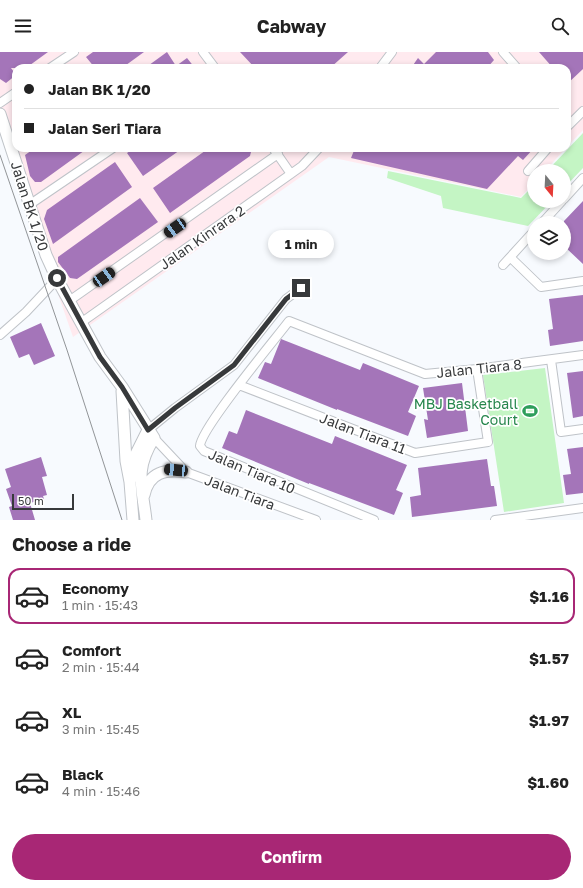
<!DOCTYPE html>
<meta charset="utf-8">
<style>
:root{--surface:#fff;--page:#f2f2f2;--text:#222;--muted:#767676;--line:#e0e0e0;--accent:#a82775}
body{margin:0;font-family:"Golos Text",sans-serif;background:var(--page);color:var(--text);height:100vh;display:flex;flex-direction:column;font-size:15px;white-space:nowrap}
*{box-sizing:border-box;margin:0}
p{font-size:13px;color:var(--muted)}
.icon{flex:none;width:22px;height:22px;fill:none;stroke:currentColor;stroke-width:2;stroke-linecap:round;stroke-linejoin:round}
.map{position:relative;height:468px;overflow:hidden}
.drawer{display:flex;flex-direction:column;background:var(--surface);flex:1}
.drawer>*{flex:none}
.guide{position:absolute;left:12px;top:12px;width:559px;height:88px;border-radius:12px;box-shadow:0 2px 6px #0003;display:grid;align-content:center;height:88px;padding:0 12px;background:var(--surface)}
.needle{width:26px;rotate:162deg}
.fabs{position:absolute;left:527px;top:112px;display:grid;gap:8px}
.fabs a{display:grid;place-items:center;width:44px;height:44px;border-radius:50%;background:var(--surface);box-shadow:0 2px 6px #0003;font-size:20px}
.scale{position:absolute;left:12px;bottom:10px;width:62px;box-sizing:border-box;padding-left:4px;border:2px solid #37393b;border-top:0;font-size:11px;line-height:14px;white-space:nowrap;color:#37393b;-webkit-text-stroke:3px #fff;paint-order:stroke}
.end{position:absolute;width:18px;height:18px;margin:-9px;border:5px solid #37393b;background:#fff;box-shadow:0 0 0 2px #fff}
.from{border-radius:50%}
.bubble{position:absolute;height:28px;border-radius:14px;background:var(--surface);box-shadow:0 2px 6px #0003;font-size:13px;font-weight:700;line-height:28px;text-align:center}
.car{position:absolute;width:12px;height:24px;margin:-12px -6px;border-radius:5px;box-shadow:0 0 3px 1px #0007;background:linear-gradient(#222 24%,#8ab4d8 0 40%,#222 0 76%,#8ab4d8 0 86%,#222 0)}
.guide b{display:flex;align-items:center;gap:14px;height:38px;font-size:15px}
.guide b+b{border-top:1px solid var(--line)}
.guide i{width:10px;height:10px;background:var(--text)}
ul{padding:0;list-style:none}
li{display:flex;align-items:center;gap:12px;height:56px;margin:0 8px 6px;padding:0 4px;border:2px solid transparent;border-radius:12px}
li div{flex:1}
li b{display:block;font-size:15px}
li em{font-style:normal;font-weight:700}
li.on{border-color:var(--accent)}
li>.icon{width:36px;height:36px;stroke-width:1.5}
h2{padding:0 12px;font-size:18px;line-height:48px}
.primary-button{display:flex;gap:8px;margin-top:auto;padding:8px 12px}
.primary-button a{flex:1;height:46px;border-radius:24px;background:var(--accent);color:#fff;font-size:16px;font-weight:700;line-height:46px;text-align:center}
header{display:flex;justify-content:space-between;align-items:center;height:52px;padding:0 12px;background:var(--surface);font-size:18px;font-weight:700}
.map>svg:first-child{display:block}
</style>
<header><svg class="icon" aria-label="menu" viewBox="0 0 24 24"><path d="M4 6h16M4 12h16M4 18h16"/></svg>Cabway<svg class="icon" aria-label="search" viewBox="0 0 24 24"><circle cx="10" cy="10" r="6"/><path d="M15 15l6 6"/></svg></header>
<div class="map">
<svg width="583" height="468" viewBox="0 0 583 468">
<rect width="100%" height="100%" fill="#f7fafe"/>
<path fill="#ffeaef" d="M 0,0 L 583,0 L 583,78 L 567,95 L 567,16 L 16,16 L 16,96 L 566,96 L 545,119 L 534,119 L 534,131 L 521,145 L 329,105 L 73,285 L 0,76 Z"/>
<path fill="#c4f5c4" d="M 583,81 L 583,116 L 564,136 L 564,119 L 547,119 Z
M 388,119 L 521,146 L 534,133 L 534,149 L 552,149 L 528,174 L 443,156 L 441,144 L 387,126 Z
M 545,316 L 564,451 L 504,460 L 483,323 Z"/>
<path fill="#a475b9" d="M 0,0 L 48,0 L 26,16 L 11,16 L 16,23 L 6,31 L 0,27 Z
M 93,0 L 144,0 L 122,16 L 95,16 L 86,5 Z
M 167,0 L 176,14 L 187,6 L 195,16 L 145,16 Z
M 240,0 L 348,0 L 330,16 L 255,16 Z
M 436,0 L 488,0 L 494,8 L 487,16 L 411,16 L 418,6 L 424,12 Z
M 539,0 L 583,0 L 583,17 L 567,32 L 567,16 L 553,16 Z
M 35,96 L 88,96 L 41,130 L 35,130 L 30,124 L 25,103 Z
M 134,96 L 183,96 L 143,124 L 127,101 Z
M 209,96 L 252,96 L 250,104 L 170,161 L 153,136 Z
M 355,96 L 534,96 L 523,108 L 518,104 L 487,137 L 351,106 Z
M 115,110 L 132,135 L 53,192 L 44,167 L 47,158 Z
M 140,146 L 158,170 L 77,227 L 70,226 L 58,210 L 58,205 Z
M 583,149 L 583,212 L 564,194 L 564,169 Z
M 583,243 L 583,289 L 550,294 L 548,278 L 553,277 L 549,247 Z
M 41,271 L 55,304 L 34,313 L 29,302 L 19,306 L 10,285 Z
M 281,287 L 360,318 L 363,311 L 419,334 L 408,360 L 416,364 L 408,384 L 337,357 L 337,358 L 258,326 L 265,310 L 271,312 Z
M 583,319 L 583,364 L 573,366 L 567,321 Z
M 462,331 L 468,379 L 427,386 L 424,367 L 428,368 L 423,336 Z
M 246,358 L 332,392 L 335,384 L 407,413 L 396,438 L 403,441 L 394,463 L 309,431 L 309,432 L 222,396 L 229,379 L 237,382 Z
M 583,395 L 583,441 L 566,443 L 563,423 L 571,422 L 567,397 Z
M 41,405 L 47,424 L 42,425 L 47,443 L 43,444 L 44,447 L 30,451 L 35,468 L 13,468 L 9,455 L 12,454 L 6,437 L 11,435 L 5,417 Z
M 487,407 L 491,434 L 494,434 L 497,454 L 412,465 L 410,445 L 421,443 L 418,416 Z"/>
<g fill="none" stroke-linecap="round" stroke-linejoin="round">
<g stroke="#bfc3c8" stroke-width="10">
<path id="street" d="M 203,0 L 215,16
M 503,0 L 517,16
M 50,16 L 74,0
M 380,16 L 392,0
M 0,51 L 16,40
M 567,75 L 583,59
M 273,96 L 291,122
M 528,119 L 548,96
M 564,147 L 583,126
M 29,153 L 113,96
M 542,171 L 562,149
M 511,206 L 541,235 L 583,229
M 503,213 L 534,179
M 69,249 L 278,102
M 82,270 L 302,114 L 319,96
M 0,283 L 26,260 L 57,227
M 551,308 L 561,380 L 583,377
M 239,333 L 415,401 L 488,390 L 477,317
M 148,378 L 175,356 L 234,313 L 286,247 L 301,236
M 154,386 L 186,420 L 316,468
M 374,468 L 204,399 L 200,394 C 201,376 273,290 289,269 L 425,322 L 477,317 L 583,303
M 495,468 L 583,456"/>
</g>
<g stroke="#bfc3c8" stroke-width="13">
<path id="secondary" d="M 0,62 L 46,203 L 57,227 L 100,305 L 122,335 L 154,386 C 134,418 142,433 146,468
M 122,339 L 126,409 L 130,430
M 144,443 C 149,420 165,417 186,420
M 133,468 L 130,430 L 134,406 L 148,378"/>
</g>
<use href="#street" stroke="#fff" stroke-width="8"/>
<use href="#secondary" stroke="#fff" stroke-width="11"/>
<path stroke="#919497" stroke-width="1" d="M 0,103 L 67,298 L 122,468"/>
</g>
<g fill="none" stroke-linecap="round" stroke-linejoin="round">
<path stroke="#37393b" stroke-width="5" d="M 57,226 L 100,305 L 122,335 L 148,378 L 175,356 L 234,313 L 286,247 L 301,236"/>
</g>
<defs>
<g id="stadium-bare" transform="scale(1.2)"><path d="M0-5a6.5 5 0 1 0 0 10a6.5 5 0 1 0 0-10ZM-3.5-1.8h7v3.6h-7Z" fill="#2e9e5b" stroke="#fff" stroke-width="2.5" paint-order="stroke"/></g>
</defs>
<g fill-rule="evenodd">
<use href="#stadium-bare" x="530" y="359"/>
</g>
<g text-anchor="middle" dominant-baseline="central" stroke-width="3.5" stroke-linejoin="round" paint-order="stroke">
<g font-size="14" fill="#37393b" stroke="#fff">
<text transform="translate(30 154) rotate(72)">Jalan BK 1/20</text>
<text transform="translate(202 185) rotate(-35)">Jalan Kinrara 2</text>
<text transform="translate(479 316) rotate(-6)">Jalan Tiara 8</text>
<text transform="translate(363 381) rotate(21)">Jalan Tiara 11</text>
<text transform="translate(252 419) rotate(23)">Jalan Tiara 10</text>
<text transform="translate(240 440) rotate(21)">Jalan Tiara</text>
</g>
<g font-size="14" fill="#27864d" stroke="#fff" text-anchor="end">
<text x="518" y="351">MBJ Basketball<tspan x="518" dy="16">Court</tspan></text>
</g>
</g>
</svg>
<div class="fabs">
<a><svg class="needle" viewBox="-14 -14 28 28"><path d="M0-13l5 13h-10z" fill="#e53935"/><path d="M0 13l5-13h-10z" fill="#767676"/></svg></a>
<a><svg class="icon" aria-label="layers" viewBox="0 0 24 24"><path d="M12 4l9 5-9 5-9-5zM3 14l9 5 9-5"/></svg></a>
</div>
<div class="scale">50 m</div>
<i class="end from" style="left:57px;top:226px"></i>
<i class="end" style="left:301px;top:236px"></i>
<div class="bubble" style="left:268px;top:178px;width:66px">1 min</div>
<i class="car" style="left:175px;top:176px;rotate:235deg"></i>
<i class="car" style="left:104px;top:225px;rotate:55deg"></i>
<i class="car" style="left:176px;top:418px;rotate:275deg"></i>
<div class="guide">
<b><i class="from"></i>Jalan BK 1/20</b>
<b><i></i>Jalan Seri Tiara</b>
</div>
</div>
<section class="drawer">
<h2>Choose a ride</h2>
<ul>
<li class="on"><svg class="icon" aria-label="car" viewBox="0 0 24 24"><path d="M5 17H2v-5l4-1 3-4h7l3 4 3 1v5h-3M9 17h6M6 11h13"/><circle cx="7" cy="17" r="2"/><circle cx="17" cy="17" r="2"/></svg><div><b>Economy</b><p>1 min · 15:43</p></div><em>$1.16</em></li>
<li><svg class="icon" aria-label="car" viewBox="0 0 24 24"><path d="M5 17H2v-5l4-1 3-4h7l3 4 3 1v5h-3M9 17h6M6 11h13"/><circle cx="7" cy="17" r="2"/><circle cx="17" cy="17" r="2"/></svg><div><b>Comfort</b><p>2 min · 15:44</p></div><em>$1.57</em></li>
<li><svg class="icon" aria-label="car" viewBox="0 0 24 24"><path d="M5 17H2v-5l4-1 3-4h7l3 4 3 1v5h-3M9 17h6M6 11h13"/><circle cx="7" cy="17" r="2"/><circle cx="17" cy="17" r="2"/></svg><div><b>XL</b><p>3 min · 15:45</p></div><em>$1.97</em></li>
<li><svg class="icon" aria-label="car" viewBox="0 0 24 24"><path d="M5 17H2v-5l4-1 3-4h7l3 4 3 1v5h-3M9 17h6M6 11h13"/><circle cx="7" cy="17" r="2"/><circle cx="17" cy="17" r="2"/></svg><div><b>Black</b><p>4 min · 15:46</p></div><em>$1.60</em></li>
</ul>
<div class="primary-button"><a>Confirm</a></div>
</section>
